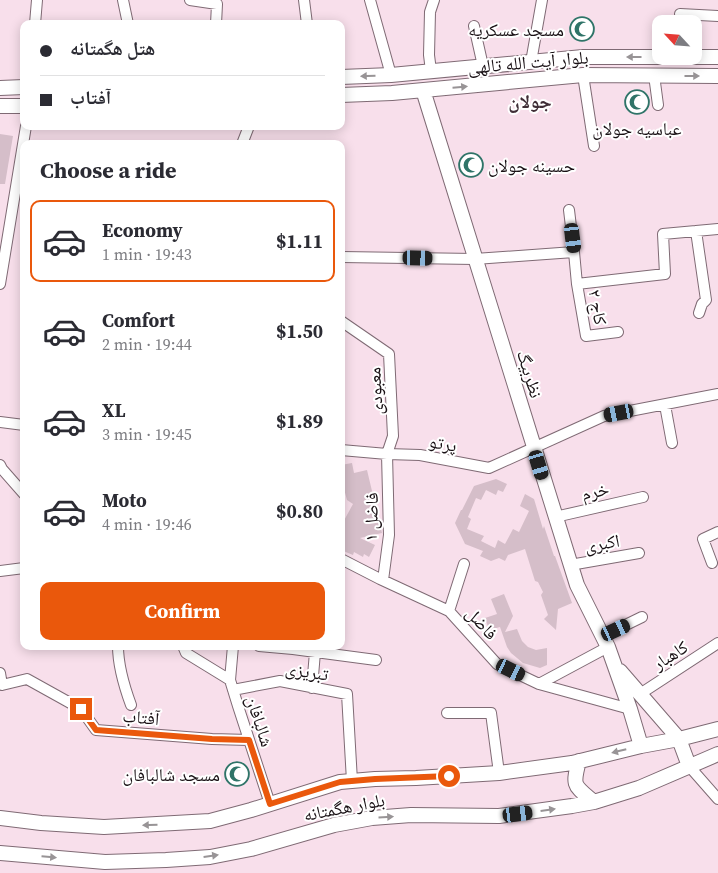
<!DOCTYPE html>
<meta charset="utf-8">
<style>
:root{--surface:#fff;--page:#f7f7f7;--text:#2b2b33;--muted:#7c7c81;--line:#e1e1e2;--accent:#ea580c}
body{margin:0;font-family:"Source Serif 4","Noto Naskh Arabic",serif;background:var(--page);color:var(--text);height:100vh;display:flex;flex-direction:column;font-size:19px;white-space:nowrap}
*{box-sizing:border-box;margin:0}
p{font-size:16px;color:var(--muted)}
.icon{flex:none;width:28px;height:28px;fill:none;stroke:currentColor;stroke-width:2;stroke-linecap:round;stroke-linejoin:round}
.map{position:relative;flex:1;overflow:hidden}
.side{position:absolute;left:20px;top:140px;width:325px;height:510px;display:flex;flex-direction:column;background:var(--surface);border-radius:10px;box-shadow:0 2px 12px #0003}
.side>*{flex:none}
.hud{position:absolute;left:20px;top:20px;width:325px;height:110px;border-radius:10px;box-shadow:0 2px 12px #0003;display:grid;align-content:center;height:110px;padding:0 20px;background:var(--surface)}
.needle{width:32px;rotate:296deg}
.controls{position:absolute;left:652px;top:15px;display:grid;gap:10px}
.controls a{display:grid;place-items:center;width:50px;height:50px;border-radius:10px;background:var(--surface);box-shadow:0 2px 12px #0003;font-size:25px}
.end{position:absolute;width:22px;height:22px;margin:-11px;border:6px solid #ea580c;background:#fff;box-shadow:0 0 0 2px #fff}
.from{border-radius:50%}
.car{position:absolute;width:15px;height:30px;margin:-15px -8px;border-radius:6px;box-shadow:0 0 4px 1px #0007;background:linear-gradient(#222 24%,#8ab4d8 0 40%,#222 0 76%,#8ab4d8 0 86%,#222 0)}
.hud b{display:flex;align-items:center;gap:18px;height:48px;font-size:19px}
.hud b+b{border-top:1px solid var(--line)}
.hud i{width:12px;height:12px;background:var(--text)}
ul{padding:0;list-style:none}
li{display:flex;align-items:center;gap:15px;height:82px;margin:0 10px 8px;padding:0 10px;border:2px solid transparent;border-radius:10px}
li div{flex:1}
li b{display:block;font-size:19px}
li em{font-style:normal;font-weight:700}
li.current{border-color:var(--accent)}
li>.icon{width:45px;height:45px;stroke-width:1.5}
h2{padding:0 20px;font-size:22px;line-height:60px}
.cta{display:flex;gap:10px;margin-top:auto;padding:10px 20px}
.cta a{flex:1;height:58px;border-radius:10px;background:var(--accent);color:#fff;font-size:20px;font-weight:700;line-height:58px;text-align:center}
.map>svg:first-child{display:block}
</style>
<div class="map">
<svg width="718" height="873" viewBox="0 0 718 873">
<rect width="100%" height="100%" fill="#f8dfeb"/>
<path fill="#d5bec9" d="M 0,134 L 13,136 L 5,184 L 0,184 Z
M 352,463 L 354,473 L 367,470 L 382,533 L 360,538 L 375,545 L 369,557 L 364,554 L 363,557 L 354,552 L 353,555 L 341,550 L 341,526 L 353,504 L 347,500 L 341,478 L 341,465 Z
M 496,479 L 507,484 L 503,492 L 498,490 L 496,495 L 486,490 L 481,500 L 476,498 L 468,517 L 471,519 L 467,529 L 484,536 L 481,541 L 495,548 L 498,540 L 505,544 L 513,529 L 519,532 L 529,511 L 520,506 L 525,494 L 534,499 L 543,529 L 544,526 L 554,556 L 555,556 L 572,603 L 558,609 L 556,630 L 544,619 L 548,615 L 541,595 L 543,592 L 538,582 L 535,581 L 525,549 L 508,555 L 505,561 L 499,558 L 491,561 L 480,556 L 483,551 L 465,544 L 455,523 L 461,510 L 462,510 L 474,486 Z
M 504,594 L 513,616 L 505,632 L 517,629 L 522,641 L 528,647 L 536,650 L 547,648 L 547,665 L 540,668 L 523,663 L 511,653 L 507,647 L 500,627 L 489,630 L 485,618 L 497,614 L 491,599 Z"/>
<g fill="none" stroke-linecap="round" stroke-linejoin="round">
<g stroke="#7f6a74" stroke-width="12">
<path id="street" d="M 123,0 L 128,24
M 190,0 L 217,4 L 216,24
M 304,0 L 307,24
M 370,0 L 391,75
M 680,14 L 718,16
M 35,24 L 37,0
M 474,26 L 483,66
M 531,62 L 542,0
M 431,71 L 429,55 L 430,12 L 434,0
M 583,75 L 594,146
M 654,75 L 658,105
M 242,144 L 249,126
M 569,210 L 574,252
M 696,231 L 706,300 L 702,304 L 699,313
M 341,257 L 475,259 L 574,252 L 577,284 L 665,274 L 663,234 L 718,229
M 0,284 L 26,126
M 577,284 L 586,336 L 618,332
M 341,321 L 389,354 L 393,436 L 387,454 L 389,535 L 383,580
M 665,405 L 672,443
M 0,422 L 24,425
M 341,450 L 387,454 L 420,455 L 489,468 L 604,416 L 718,394
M 0,465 L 2,469 L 24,494
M 555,517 L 643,497
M 341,559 L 380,579 L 449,611 L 497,664 L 539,684 L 630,709
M 712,563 L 703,539 L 718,532
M 570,565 L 639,553
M 0,571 L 24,568
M 449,611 L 464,564
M 603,636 L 642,617
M 118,646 C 118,667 124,686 131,705
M 183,646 L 186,653 L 230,680
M 233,646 L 230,680 L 238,706 L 270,804
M 259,646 L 293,649 L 376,660
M 0,673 L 2,685 L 27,679 L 81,709 L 96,730 L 212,739 L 249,740
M 539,684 L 608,647
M 312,688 L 315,652
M 233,690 L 280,681 L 347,694 L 352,781
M 640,694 L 718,643
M 447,713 L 491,713 L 499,773
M 689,766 L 718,799"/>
</g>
<g stroke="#7f6a74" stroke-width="16">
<path id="secondary" d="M 341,77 L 391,75 L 583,57 L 718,57
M 0,88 L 24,87
M 423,90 L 577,585 L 608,647 L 630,709 L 641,746
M 341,95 L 392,93 L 583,75 L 718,76
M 0,106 L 24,106
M 620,671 L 679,739 L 689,766
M 579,761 C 572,787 574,785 594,802
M 0,818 L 41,823 L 104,827 L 210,821 L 251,810 L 340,782 L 375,779 L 416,778 L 499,773 L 572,763 L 641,746 L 679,739 L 718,729
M 0,853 L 105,862 L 166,860 L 210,857 L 251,849 L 334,825 L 372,818 L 411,815 L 499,816 L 572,806 L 594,802 L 639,788 L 718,754"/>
</g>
<use href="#street" stroke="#fff" stroke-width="10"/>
<use href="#secondary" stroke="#fff" stroke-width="14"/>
</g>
<defs><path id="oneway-solid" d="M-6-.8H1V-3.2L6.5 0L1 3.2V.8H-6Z" transform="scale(1.25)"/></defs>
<g fill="#989496">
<use href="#oneway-solid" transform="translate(634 57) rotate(-180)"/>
<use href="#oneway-solid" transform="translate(368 76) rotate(178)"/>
<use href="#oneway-solid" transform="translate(692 76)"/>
<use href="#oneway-solid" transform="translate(460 87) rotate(-5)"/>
<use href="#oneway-solid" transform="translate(619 751) rotate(166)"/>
<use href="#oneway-solid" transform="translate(548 810) rotate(-8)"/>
<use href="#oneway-solid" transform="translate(386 817) rotate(-3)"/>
<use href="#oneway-solid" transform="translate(150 825) rotate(178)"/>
<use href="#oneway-solid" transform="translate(211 856) rotate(-8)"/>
<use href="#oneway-solid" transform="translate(49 857) rotate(5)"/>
</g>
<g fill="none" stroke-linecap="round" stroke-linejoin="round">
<path stroke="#ea580c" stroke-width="6" d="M 81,709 L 96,730 L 212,739 L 249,740 L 270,804 L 340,782 L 375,779 L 449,776"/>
</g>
<defs>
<g id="mosque-ring" transform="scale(1.25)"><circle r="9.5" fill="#fff" stroke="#2f7468" stroke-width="1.5"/><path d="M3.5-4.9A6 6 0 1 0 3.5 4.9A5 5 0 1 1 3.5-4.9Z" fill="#2f7468"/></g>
</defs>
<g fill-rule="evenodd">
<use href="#mosque-ring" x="582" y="29"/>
<use href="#mosque-ring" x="637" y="102"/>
<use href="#mosque-ring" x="471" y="165"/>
<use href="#mosque-ring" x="237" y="774"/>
</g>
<g text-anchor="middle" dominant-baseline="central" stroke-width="4" stroke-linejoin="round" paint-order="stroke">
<g font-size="18" fill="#191115" stroke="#fff" text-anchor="end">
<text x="564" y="29">مسجد عسکریه</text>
<text x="637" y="128" text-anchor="middle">عباسیه جولان</text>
<text x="488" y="165" text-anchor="start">حسینه جولان</text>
<text x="220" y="774">مسجد شالبافان</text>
</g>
<g font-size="18" fill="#191115" stroke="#fff">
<text transform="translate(528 62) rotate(-5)">بلوار آیت الله تالهی</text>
<text transform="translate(598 307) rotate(79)">کاج ۲</text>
<text transform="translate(530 374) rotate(73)">نظربیگ</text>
<text transform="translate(375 391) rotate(-93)">معبودی</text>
<text transform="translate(443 443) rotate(10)">پرتو</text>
<text transform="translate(595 491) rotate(-13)">خرم</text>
<text transform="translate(371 517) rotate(-89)">فاضل ۱</text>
<text transform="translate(602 543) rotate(-10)">اکبری</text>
<text transform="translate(482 623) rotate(48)">فاضل</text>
<text transform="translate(670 655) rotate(-33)">کاهبار</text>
<text transform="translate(307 671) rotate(9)">تبریزی</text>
<text transform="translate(141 717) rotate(5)">آفتاب</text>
<text transform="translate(260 721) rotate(72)">شالبافان</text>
<text transform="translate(344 807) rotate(-11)">بلوار هگمتانه</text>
</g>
<g font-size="19" font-weight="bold" fill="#402e37" stroke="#fff">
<text x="530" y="101">جولان</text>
</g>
</g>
</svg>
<div class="controls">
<a><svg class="needle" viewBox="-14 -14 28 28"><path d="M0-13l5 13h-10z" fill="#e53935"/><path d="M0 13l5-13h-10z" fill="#7c7c81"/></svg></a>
</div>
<i class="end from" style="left:449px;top:776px"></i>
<i class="end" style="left:81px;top:709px"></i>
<i class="car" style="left:573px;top:238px;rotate:173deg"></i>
<i class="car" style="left:418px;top:258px;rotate:91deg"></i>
<i class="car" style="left:619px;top:413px;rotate:259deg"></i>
<i class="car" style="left:539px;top:465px;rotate:163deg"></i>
<i class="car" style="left:616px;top:630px;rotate:65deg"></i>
<i class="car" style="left:511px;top:670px;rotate:116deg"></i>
<i class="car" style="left:518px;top:814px;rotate:83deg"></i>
<div class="hud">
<b><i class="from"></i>هتل هگمتانه</b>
<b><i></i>آفتاب</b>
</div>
<section class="side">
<h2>Choose a ride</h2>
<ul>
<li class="current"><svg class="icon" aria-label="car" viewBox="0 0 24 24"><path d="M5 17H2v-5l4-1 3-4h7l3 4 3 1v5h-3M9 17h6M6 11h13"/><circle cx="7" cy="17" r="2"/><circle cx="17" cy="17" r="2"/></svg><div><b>Economy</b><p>1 min · 19:43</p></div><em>$1.11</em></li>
<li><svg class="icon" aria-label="car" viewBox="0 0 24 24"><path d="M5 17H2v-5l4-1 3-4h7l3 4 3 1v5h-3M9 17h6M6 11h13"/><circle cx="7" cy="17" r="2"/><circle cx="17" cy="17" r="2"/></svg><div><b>Comfort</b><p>2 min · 19:44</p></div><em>$1.50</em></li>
<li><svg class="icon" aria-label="car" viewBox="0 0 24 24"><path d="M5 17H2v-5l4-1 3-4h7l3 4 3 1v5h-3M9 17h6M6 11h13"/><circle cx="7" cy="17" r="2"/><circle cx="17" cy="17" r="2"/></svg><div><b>XL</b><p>3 min · 19:45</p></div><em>$1.89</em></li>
<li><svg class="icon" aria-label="car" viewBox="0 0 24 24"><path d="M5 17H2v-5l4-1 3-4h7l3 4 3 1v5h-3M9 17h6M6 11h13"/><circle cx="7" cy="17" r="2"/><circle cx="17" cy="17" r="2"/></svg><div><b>Moto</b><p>4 min · 19:46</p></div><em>$0.80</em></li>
</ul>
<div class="cta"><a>Confirm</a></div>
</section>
</div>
